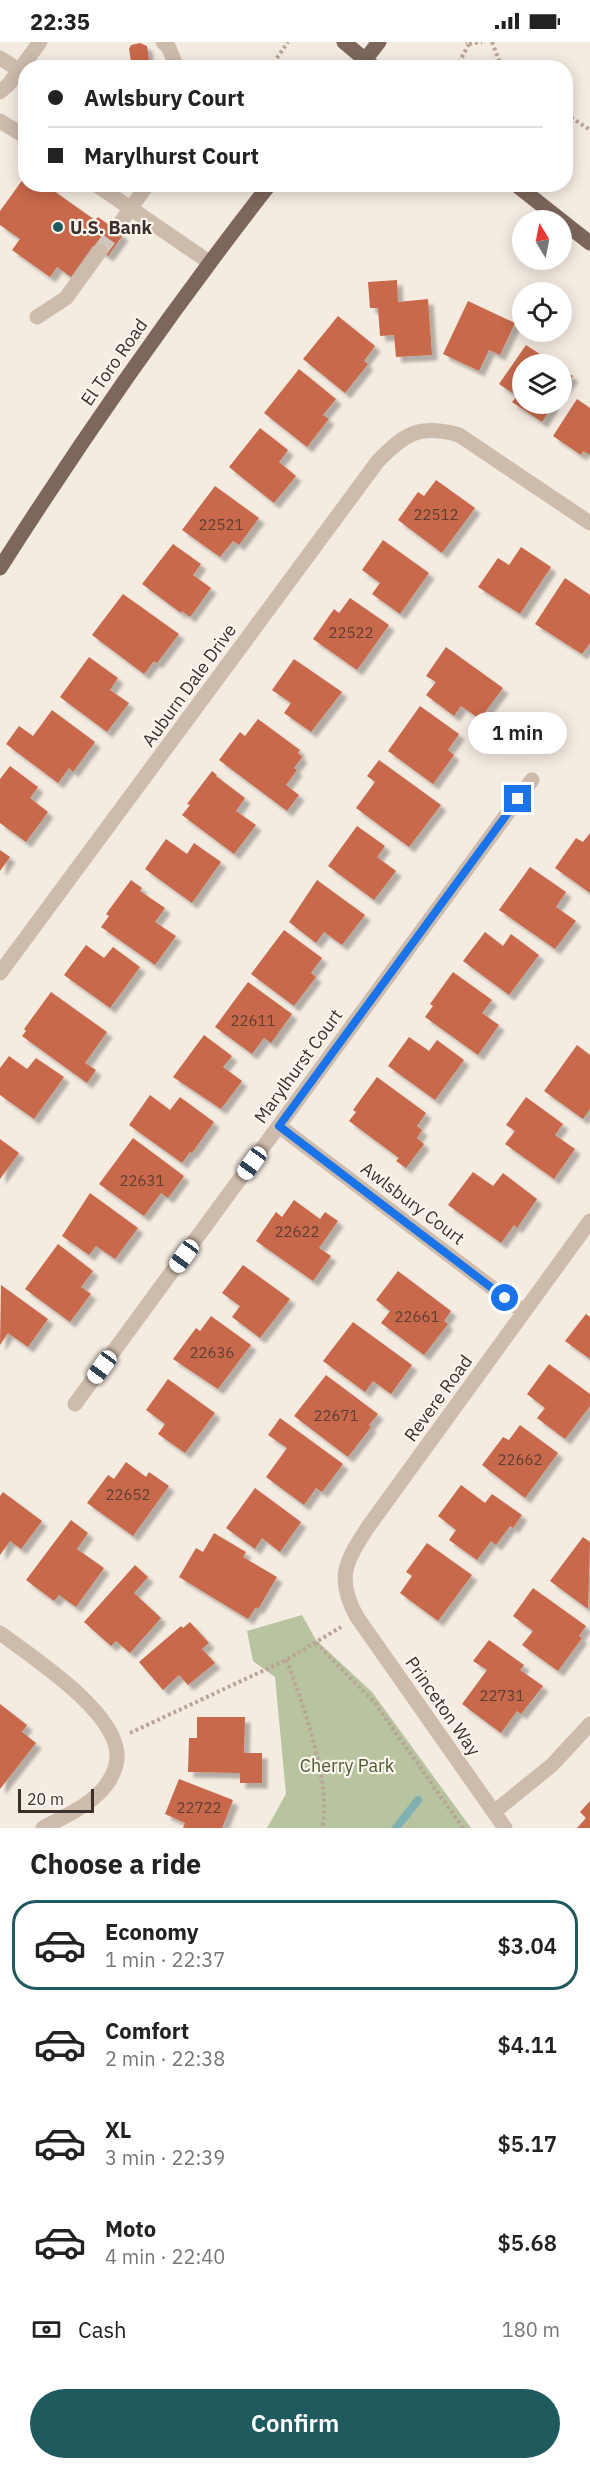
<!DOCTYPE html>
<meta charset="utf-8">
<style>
:root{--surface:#fff;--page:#f6f6f6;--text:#222;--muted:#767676;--line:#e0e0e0;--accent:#1f5a5e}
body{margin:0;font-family:"IBM Plex Sans",sans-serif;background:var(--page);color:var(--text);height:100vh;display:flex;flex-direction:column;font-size:22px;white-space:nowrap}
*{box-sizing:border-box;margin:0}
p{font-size:20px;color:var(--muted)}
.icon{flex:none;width:33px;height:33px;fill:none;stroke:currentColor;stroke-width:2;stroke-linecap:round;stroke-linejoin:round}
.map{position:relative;height:1786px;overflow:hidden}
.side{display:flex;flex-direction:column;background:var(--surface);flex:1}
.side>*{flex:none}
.banner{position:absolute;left:18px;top:18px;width:555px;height:132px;border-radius:24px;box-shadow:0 3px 15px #0003;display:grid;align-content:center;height:132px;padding:0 30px;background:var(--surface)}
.needle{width:39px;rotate:350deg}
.tools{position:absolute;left:512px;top:168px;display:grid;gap:12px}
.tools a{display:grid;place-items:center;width:60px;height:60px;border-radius:50%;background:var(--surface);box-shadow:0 3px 15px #0003;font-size:30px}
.scale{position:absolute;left:18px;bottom:15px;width:76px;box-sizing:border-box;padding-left:6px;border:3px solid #3b302b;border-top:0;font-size:16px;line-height:21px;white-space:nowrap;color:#3b302b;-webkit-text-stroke:4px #fbf5ee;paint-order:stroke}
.end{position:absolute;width:27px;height:27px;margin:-14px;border:8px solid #1a73e8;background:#fff;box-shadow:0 0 0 3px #fff}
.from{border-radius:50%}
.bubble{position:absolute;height:42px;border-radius:21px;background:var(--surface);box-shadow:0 3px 15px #0003;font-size:20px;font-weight:600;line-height:42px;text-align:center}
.car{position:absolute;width:18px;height:36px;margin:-18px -9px;border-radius:8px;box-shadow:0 0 4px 2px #0007;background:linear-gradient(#fff 24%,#345 0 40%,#fff 0 76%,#345 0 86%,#fff 0)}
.banner b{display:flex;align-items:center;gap:21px;height:57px;font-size:22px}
.banner b+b{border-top:2px solid var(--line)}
.banner i{width:15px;height:15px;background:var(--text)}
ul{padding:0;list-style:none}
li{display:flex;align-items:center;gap:18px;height:90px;margin:0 12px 9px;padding:0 18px;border:3px solid transparent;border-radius:24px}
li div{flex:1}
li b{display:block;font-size:22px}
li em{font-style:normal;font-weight:600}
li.active{border-color:var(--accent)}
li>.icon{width:54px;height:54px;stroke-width:1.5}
h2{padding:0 30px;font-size:27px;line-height:72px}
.pay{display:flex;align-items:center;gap:15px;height:66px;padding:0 30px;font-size:22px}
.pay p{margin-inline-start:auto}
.action{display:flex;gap:12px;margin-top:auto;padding:12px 30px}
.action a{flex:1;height:69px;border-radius:36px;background:var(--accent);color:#fff;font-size:24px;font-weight:600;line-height:69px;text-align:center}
.status{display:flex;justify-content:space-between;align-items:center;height:42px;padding:0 30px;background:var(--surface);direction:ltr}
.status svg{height:16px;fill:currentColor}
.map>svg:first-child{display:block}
</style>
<div class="status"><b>22:35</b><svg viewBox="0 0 49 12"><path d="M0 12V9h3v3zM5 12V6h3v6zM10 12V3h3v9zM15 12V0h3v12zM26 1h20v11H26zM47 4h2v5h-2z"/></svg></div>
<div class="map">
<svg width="590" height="1786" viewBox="0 0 590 1786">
<defs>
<filter id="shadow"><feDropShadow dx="5.5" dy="5.5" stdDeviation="1.5" flood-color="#0004"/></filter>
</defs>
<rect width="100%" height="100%" fill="#f4ebe1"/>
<path fill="#b8c4a0" d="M 302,1573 L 316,1598 L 372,1650 L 471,1786 L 267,1786 L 286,1752 L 275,1635 L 253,1619 L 247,1589 Z"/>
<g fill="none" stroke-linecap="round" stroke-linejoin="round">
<path stroke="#7fb0b2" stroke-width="8" d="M 396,1786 L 418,1758"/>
</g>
<path fill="#c8694b" filter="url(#shadow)" d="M 140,1 L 147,4 L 150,26 L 114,26 L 117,21 L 131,19 L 129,7 L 131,3 Z
M 26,133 L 26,142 L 55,142 L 51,147 L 95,178 L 98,175 L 123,193 L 108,214 L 93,204 L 71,235 L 57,225 L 50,235 L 12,208 L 20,197 L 0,183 L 0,169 Z
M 397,238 L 398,260 L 428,257 L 432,313 L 396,315 L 394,293 L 380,294 L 378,266 L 370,266 L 368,240 Z
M 468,259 L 515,281 L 500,313 L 489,308 L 479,329 L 443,312 Z
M 338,274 L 375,304 L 364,319 L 368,322 L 345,351 L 303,317 Z
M 526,303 L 555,322 L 522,322 L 522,362 L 554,362 L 542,380 L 512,360 L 517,354 L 499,342 Z
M 299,327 L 336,357 L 323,373 L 329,377 L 307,405 L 264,371 Z
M 561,327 L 573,334 L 561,351 Z
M 577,357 L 590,366 L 590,413 L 583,409 L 581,413 L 553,394 Z
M 260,386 L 288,408 L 279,420 L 296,434 L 274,461 L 229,425 Z
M 436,438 L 475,466 L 442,511 L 398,478 L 418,450 L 424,454 Z
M 215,444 L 259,476 L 239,503 L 233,499 L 220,515 L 182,488 Z
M 383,498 L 429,531 L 400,572 L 372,552 L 380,541 L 362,528 Z
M 173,502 L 201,522 L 193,533 L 211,546 L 190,575 L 182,569 L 181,571 L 142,542 Z
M 521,505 L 551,525 L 520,572 L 478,545 L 498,516 L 509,523 Z
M 565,536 L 590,553 L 590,601 L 582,612 L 535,582 Z
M 123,552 L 179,592 L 157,621 L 154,619 L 144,632 L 92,593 Z
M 350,556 L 389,583 L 357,628 L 313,597 L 334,567 L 339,571 Z
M 446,605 L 503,646 L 480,677 L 461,664 L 454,674 L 426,653 L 436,640 L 426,634 Z
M 89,615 L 118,636 L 110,648 L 129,661 L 107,690 L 60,655 Z
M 294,617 L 342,650 L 311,690 L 284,671 L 291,661 L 272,648 Z
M 420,664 L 459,692 L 448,708 L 454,713 L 433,742 L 388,709 Z
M 52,668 L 95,700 L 73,730 L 69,726 L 58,741 L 6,702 L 19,684 L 33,694 Z
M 258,677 L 300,708 L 298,711 L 302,715 L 294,726 L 297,728 L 286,743 L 299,753 L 287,769 L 219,718 L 240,690 L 245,694 Z
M 379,718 L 441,763 L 409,805 L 356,766 L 375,740 L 367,734 Z
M 10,724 L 38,745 L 30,756 L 48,770 L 26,800 L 0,781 L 0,737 Z
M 212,729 L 217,733 L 216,734 L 245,756 L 236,769 L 256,783 L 234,812 L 182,773 L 190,763 L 187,762 Z
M 357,784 L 385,804 L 377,815 L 396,829 L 374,858 L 328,824 Z
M 590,791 L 590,851 L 555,826 L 576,796 L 583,800 Z
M 166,797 L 187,812 L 194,801 L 221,820 L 192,861 L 145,827 Z
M 0,808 L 10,815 L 0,829 Z
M 530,825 L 566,850 L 556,865 L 576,879 L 555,907 L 499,868 Z
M 131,838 L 142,846 L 140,849 L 165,866 L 155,880 L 176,894 L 155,923 L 101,885 L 109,874 L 106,872 Z
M 317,838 L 365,873 L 342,903 L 324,890 L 316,901 L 289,880 Z
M 284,888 L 322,916 L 311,931 L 316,935 L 294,964 L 251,932 Z
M 485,890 L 503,904 L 511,892 L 539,913 L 509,953 L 463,919 Z
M 86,903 L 104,916 L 113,905 L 140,925 L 110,966 L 64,933 Z
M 453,930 L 492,958 L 482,971 L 499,983 L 478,1013 L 425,975 L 433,964 L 430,962 Z
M 248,940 L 292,972 L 271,1001 L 264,996 L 252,1012 L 215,985 Z
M 51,950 L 107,990 L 85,1021 L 96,1028 L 87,1041 L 22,994 L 26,989 L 24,987 Z
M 204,993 L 232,1014 L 223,1025 L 242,1039 L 221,1067 L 173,1035 Z
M 409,995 L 429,1009 L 437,998 L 464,1018 L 435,1058 L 388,1024 Z
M 577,1003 L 590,1013 L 590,1067 L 583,1077 L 544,1049 Z
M 9,1014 L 27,1027 L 36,1016 L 64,1035 L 34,1077 L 0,1053 L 0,1026 Z
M 377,1035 L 426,1071 L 417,1084 L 422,1088 L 417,1096 L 424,1102 L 406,1126 L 396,1119 L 399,1116 L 349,1079 L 356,1070 L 353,1068 Z
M 150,1053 L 170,1068 L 180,1055 L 214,1080 L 192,1111 L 190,1110 L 182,1121 L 129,1083 Z
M 526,1055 L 563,1082 L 555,1093 L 575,1107 L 554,1137 L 505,1102 L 515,1089 L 506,1083 Z
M 133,1096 L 184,1134 L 168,1156 L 161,1151 L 144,1174 L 99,1142 Z
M 0,1097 L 19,1111 L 0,1137 Z
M 473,1130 L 493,1144 L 503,1131 L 537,1157 L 517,1186 L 514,1183 L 501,1201 L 448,1163 Z
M 90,1151 L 138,1186 L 115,1217 L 96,1204 L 89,1213 L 62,1194 Z
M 294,1158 L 320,1177 L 325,1170 L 338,1179 L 319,1206 L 331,1214 L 313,1239 L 256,1199 L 276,1170 L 282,1175 Z
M 58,1202 L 93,1229 L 81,1245 L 91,1252 L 70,1280 L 25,1247 Z
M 243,1223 L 290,1257 L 260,1296 L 232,1275 L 240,1264 L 222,1251 Z
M 398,1229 L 451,1269 L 444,1279 L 448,1282 L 424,1313 L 381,1281 L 390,1269 L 376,1258 Z
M 1,1243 L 48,1277 L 28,1305 L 8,1291 L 0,1303 Z
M 586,1272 L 590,1275 L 590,1317 L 565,1299 Z
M 211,1274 L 251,1303 L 218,1347 L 173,1317 L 196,1286 L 200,1289 Z
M 353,1280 L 412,1323 L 391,1352 L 373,1339 L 365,1350 L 323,1319 Z
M 549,1322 L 590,1352 L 590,1364 L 565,1397 L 537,1376 L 545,1366 L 527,1352 Z
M 326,1333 L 378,1372 L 369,1383 L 371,1385 L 348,1415 L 294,1374 Z
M 168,1337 L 215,1371 L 185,1411 L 158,1392 L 165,1382 L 146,1368 Z
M 280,1376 L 343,1422 L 322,1450 L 316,1446 L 304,1463 L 266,1435 L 287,1406 L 268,1393 Z
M 520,1383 L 558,1411 L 525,1456 L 482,1423 L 503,1395 L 509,1398 Z
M 126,1420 L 146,1435 L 149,1430 L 169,1444 L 133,1494 L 87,1461 L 108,1433 L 114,1437 Z
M 461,1443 L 485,1461 L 492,1452 L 522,1473 L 513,1486 L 510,1484 L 496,1503 L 491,1499 L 477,1518 L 449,1498 L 456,1488 L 438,1474 Z
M 255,1446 L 301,1480 L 280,1510 L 262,1496 L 255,1507 L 226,1486 Z
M 3,1450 L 42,1479 L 21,1507 L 10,1499 L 0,1513 L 0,1454 Z
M 71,1478 L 88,1491 L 77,1507 L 104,1526 L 76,1565 L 59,1553 L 54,1559 L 26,1538 Z
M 214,1491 L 246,1510 L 243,1515 L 277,1535 L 258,1567 L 256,1565 L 248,1577 L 179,1535 L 196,1506 L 203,1510 Z
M 583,1495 L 590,1500 L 588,1567 L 550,1539 Z
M 427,1501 L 472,1533 L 438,1579 L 400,1551 L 412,1534 L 406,1530 Z
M 135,1523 L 148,1535 L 134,1551 L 161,1576 L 130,1611 L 116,1599 L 111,1604 L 84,1580 Z
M 533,1546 L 586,1584 L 579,1594 L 582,1596 L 558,1629 L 522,1603 L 533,1589 L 513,1574 Z
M 190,1580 L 209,1601 L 202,1607 L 215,1621 L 188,1643 L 179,1633 L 163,1648 L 139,1620 L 181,1584 L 183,1586 Z
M 489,1598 L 524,1623 L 520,1628 L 543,1644 L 521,1672 L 517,1669 L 501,1691 L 462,1662 L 487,1628 L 473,1619 Z
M 0,1662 L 27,1683 L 22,1690 L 36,1701 L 0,1747 Z
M 197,1675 L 245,1675 L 244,1711 L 262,1711 L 262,1741 L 240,1741 L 240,1731 L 188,1730 L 189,1696 L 197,1696 Z
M 179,1737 L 233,1758 L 222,1786 L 183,1786 L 185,1781 L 165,1772 Z
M 590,1759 L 590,1786 L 577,1786 L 586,1776 L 580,1770 Z"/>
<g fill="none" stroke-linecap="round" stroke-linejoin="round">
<path stroke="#cfc6bd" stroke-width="15" stroke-dasharray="15 8" stroke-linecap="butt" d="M 100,209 L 116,187"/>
<path stroke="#b9a596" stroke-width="4" stroke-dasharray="3 3" stroke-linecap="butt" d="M 492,0 L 502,26
M 469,2 L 482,0
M 270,26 L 288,0
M 456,26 L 469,2 L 466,0
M 566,72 L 590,88
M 316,1601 L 375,1661 L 463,1786
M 286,1618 C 302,1656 333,1748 322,1786
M 130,1691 L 286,1618 L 341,1585"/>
<path stroke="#cdbbac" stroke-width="15" d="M 163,0 L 169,6 L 177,26
M 0,16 L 19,28
M 0,50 L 9,42 L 40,0
M 0,79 L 26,95
M 95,142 L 209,220
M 116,187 L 148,142
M 37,275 L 66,256 L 100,209
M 0,931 L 378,419 C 405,391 420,382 459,393 L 590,481
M 279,1084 L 524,1270
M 75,1362 L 532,738
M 0,1591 C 33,1616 113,1667 117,1711 C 118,1722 113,1733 107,1742 C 92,1763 65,1774 43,1786
M 494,1770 L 552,1723 L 590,1682
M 505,1786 L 357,1575 C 335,1536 346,1519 368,1485 L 590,1179"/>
<path stroke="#7d675c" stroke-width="15" d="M 344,0 L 375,26
M 361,23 L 379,0
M 515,142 L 590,201
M 0,526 C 84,394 173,266 270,142"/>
</g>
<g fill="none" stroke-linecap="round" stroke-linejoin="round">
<path stroke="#1a73e8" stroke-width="8" d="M 505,1256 L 279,1084 L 518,757"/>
</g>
<circle fill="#1f5a5e" stroke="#fbf5ee" stroke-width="2" cx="58" cy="185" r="6"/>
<g text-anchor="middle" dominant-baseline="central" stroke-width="4.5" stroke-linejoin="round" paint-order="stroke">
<g font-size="15" fill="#5e3e33">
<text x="436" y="472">22512</text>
<text x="221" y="482">22521</text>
<text x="351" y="590">22522</text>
<text x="253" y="978">22611</text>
<text x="142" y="1138">22631</text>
<text x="297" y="1189">22622</text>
<text x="417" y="1274">22661</text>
<text x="212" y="1310">22636</text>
<text x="336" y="1373">22671</text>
<text x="520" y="1417">22662</text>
<text x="128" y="1452">22652</text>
<text x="502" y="1653">22731</text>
<text x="199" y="1765">22722</text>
</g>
<g font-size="18" font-weight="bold" fill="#3b302b" stroke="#fbf5ee" text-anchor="start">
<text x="70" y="185">U.S. Bank</text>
</g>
<g font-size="18" fill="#3b302b" stroke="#fbf5ee">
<text transform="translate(114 320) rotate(-55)">El Toro Road</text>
<text transform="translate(189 643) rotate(-54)">Auburn Dale Drive</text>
<text transform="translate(298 1024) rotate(-54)">Marylhurst Court</text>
<text transform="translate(413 1161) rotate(37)">Awlsbury Court</text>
<text transform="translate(438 1356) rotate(-54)">Revere Road</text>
<text transform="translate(443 1664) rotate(55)">Princeton Way</text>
</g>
<g font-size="18" fill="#4a5a2e" stroke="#fbf5ee">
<text x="347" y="1723">Cherry Park</text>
</g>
</g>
</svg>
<div class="tools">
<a><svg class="needle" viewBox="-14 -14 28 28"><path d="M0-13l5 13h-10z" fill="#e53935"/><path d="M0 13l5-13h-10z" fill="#767676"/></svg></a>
<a><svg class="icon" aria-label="locate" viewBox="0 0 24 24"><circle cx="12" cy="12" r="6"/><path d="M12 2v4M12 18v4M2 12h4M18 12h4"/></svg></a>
<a><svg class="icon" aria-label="layers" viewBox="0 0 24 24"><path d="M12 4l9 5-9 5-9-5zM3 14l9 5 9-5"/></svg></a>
</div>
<div class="scale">20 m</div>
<i class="end from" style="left:505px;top:1256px"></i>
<i class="end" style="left:518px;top:757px"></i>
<div class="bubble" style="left:468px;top:670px;width:99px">1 min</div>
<i class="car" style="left:252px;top:1121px;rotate:216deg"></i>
<i class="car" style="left:184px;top:1214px;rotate:216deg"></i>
<i class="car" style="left:102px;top:1325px;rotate:216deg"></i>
<div class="banner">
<b><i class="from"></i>Awlsbury Court</b>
<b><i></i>Marylhurst Court</b>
</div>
</div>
<section class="side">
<h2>Choose a ride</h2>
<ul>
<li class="active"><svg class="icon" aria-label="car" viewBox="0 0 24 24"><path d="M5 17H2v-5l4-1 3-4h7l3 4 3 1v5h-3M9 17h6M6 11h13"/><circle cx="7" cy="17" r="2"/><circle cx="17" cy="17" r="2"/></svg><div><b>Economy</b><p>1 min · 22:37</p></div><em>$3.04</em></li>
<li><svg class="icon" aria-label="car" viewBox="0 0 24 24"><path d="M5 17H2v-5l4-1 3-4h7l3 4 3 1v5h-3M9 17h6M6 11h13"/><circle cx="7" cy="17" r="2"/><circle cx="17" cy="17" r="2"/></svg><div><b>Comfort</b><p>2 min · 22:38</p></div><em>$4.11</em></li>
<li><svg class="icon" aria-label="car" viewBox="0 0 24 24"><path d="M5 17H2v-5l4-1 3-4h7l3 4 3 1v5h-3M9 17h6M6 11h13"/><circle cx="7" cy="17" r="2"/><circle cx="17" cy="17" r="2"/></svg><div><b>XL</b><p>3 min · 22:39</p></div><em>$5.17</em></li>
<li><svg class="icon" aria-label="car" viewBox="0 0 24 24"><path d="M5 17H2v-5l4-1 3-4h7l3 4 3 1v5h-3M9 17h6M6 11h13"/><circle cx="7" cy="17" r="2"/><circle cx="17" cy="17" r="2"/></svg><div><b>Moto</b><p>4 min · 22:40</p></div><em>$5.68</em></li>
</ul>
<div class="pay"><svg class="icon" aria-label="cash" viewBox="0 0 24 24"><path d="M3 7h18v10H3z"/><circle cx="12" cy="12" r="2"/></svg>Cash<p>180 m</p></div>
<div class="action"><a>Confirm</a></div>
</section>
